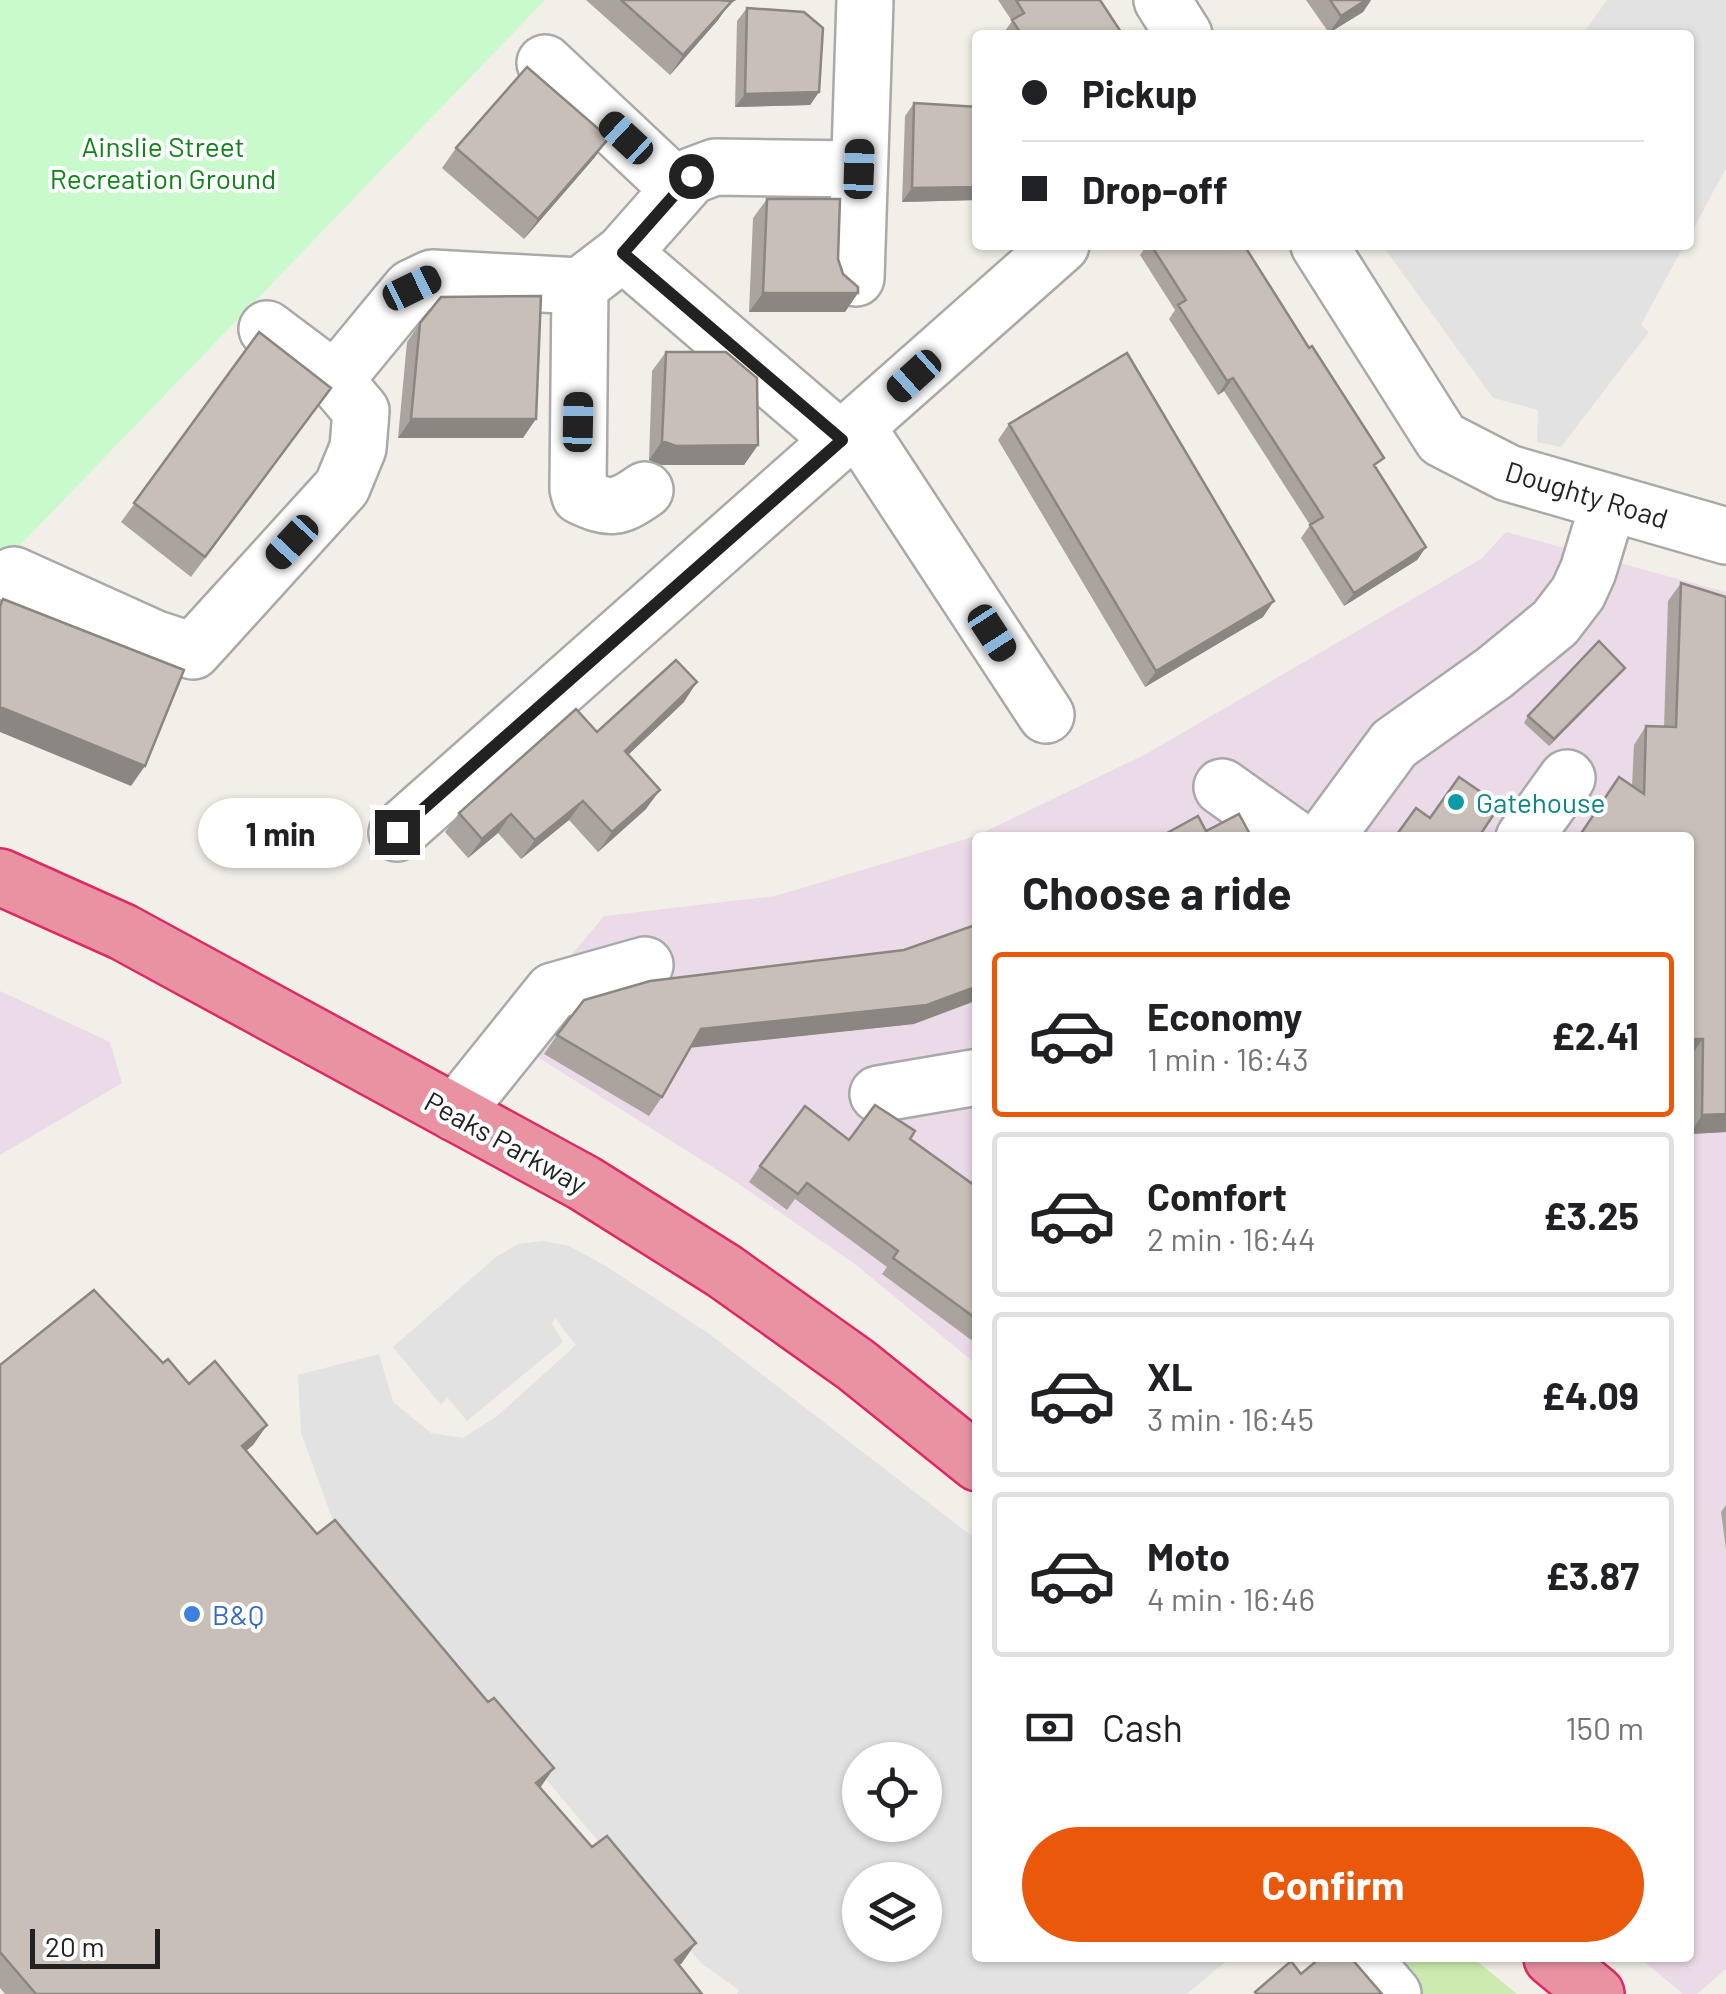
<!DOCTYPE html>
<meta charset="utf-8">
<style>
:root{--surface:#fff;--page:#f6f6f6;--text:#202124;--muted:#757577;--line:#e0e0e0;--accent:#ea580c}
body{margin:0;font-family:Barlow,sans-serif;background:var(--page);color:var(--text);height:100vh;display:flex;flex-direction:column;font-size:38px;white-space:nowrap}
*{box-sizing:border-box;margin:0}
p{font-size:32px;color:var(--muted)}
.icon{flex:none;width:55px;height:55px;fill:none;stroke:currentColor;stroke-width:2;stroke-linecap:round;stroke-linejoin:round}
.map{position:relative;flex:1;overflow:hidden}
.sheet{position:absolute;left:972px;top:832px;width:722px;height:1130px;display:flex;flex-direction:column;background:var(--surface);border-radius:10px;box-shadow:0 2px 8px #0004}
.sheet>*{flex:none}
.hud{position:absolute;left:972px;top:30px;width:722px;height:220px;border-radius:10px;box-shadow:0 2px 8px #0004;display:grid;align-content:center;height:220px;padding:0 50px;background:var(--surface)}
.controls{position:absolute;left:842px;top:1742px;display:grid;gap:20px}
.controls a{display:grid;place-items:center;width:100px;height:100px;border-radius:50%;background:var(--surface);box-shadow:0 2px 8px #0004;font-size:50px}
.scale{position:absolute;left:30px;bottom:25px;width:130px;box-sizing:border-box;padding-left:10px;border:5px solid #222;border-top:0;font-size:28px;line-height:35px;white-space:nowrap;color:#222;-webkit-text-stroke:8px #fff;paint-order:stroke}
.end{position:absolute;width:45px;height:45px;margin:-22px;border:12px solid #222;background:#fff;box-shadow:0 0 0 5px #fff}
.from{border-radius:50%}
.bubble{position:absolute;height:70px;border-radius:35px;background:var(--surface);box-shadow:0 2px 8px #0004;font-size:32px;font-weight:700;line-height:70px;text-align:center}
.car{position:absolute;width:30px;height:60px;margin:-30px -15px;border-radius:12px;box-shadow:0 0 8px 2px #0007;background:linear-gradient(#222 24%,#8ab4d8 0 40%,#222 0 76%,#8ab4d8 0 86%,#222 0)}
.hud b{display:flex;align-items:center;gap:35px;height:95px;font-size:38px}
.hud b+b{border-top:2px solid var(--line)}
.hud i{width:25px;height:25px;background:var(--text)}
ul{padding:0;list-style:none}
li{display:flex;align-items:center;gap:30px;height:165px;margin:0 20px 15px;padding:0 30px;border:5px solid var(--line);border-radius:10px}
li div{flex:1}
li b{display:block;font-size:38px}
li em{font-style:normal;font-weight:700}
li.selected{border-color:var(--accent)}
li>.icon{width:90px;height:90px;stroke-width:1.5}
h2{padding:0 50px;font-size:45px;line-height:120px}
.pay{display:flex;align-items:center;gap:25px;height:110px;padding:0 50px;font-size:38px}
.pay p{margin-inline-start:auto}
.cta{display:flex;gap:20px;margin-top:auto;padding:20px 50px}
.cta a{flex:1;height:115px;border-radius:60px;background:var(--accent);color:#fff;font-size:40px;font-weight:700;line-height:115px;text-align:center}
.map>svg:first-child{display:block}
</style>
<div class="map">
<svg width="1726" height="1994" viewBox="0 0 1726 1994">
<rect width="100%" height="100%" fill="#f2efe9"/>
<path fill="#ebdbe8" d="M 1506,532 L 1726,592 L 1726,1969 L 1697,1994 L 1683,1994 L 1640,1958 L 1690,1958 L 1690,838 L 978,838 L 977,1365 L 855,1264 L 727,1176 L 504,1036 L 604,916 L 775,896 L 976,836 L 1146,754 L 1481,559 Z
M 0,991 L 110,1042 L 122,1083 L 0,1155 Z"/>
<path fill="#cdebb0" d="M 1381,1958 L 1473,1958 L 1517,1994 L 1413,1994 Z"/>
<path fill="#c8facc" d="M 0,0 L 545,0 L 0,566 Z"/>
<path fill="#e2e2e2" fill-rule="evenodd" d="M 1607,0 L 1726,0 L 1726,168 L 1690,235 L 1690,35 L 1582,35 Z
M 1382,245 L 1684,245 L 1641,325 L 1649,332 L 1561,447 L 1537,442 L 1538,410 L 1493,398 Z
M 543,1241 L 569,1246 L 604,1265 L 708,1333 L 977,1540 L 978,1958 L 1222,1958 L 1225,1962 L 1187,1994 L 737,1994 L 739,1990 L 702,1964 L 337,1532 L 301,1433 L 298,1375 L 379,1354 L 393,1402 L 431,1433 L 463,1438 L 496,1417 L 576,1345 L 555,1318 L 552,1324 L 563,1342 L 467,1421 L 447,1397 L 441,1405 L 393,1347 L 496,1257 L 518,1244 ZM 860,1760 L 925,1760 L 925,1825 L 860,1825 ZM 860,1880 L 925,1880 L 925,1945 L 860,1945 Z"/>
<g fill="none" stroke-linecap="round" stroke-linejoin="round">
<g stroke="#a9a9a9" stroke-width="60">
<path id="minor" d="M 1162,0 L 1184,35
M 545,63 L 679,189
M 1319,245 L 1442,439 L 1508,473 L 1726,536
M 623,253 L 691,176 L 715,167 L 859,169
M 856,278 L 865,0
M 580,286 L 578,489 L 580,496 C 610,510 618,509 645,490
M 335,380 L 411,288 L 432,278 L 580,286 L 623,253 L 842,441
M 857,427 L 1046,715
M 14,575 L 156,639 L 193,651 L 342,487 L 358,448 L 361,411 L 335,380 L 267,329
M 1222,787 L 1294,838
M 397,833 L 1061,245
M 1325,838 L 1394,744 L 1494,673 L 1555,623 L 1578,593 L 1588,571 L 1609,502
M 1524,838 L 1567,778
M 878,1094 L 978,1077
M 455,1113 L 553,991 L 645,965
M 1362,1958 L 1393,1994"/>
</g>
<g stroke="#dc2a67" stroke-width="60">
<path id="highway" d="M 0,877 L 123,932 L 584,1183 L 724,1271 L 856,1365 L 978,1463
M 1552,1958 L 1596,1994"/>
</g>
<use href="#minor" stroke="#fff" stroke-width="55"/>
<use href="#highway" stroke="#e892a2" stroke-width="55"/>
</g>
<path fill="#aba49e" d="M 586,0 L 736,0 L 729,4 L 718,20 L 670,75 Z
M 998,0 L 1100,0 L 1123,35 L 1004,35 L 1003,34 L 1012,21 Z
M 1306,0 L 1371,0 L 1363,12 L 1329,33 Z
M 747,8 L 819,92 L 810,105 L 735,107 L 737,21 Z
M 914,103 L 977,200 L 902,202 L 905,116 Z
M 456,148 L 595,157 L 524,239 L 442,168 Z
M 767,199 L 838,259 L 843,274 L 858,293 L 845,312 L 749,312 L 753,218 Z
M 1147,245 L 1250,245 L 1246,250 L 1376,469 L 1426,547 L 1417,560 L 1344,606 L 1301,538 L 1310,525 L 1224,391 L 1218,395 L 1169,319 L 1175,310 L 1140,255 Z
M 420,323 L 523,438 L 398,438 L 407,342 Z
M 259,332 L 317,407 L 191,577 L 121,522 Z
M 666,352 L 758,445 L 744,465 L 662,465 L 649,460 L 652,371 Z
M 1009,424 L 1263,617 L 1145,687 L 998,440 Z
M 1681,583 L 1726,1132 L 1690,1134 L 1690,838 L 1632,786 L 1634,745 L 1646,726 L 1664,727 L 1668,601 Z
M 1625,668 L 1620,674 L 1549,746 L 1524,723 L 1528,716 Z
M 684,702 L 629,754 L 646,809 L 598,852 L 569,820 L 521,859 L 498,833 L 468,858 L 445,832 L 459,813 L 597,732 Z
M 914,1024 L 691,1047 L 662,1097 L 649,1116 L 544,1054 L 557,1035 Z
M 910,1139 L 978,1188 L 978,1336 L 974,1342 L 882,1274 L 887,1267 L 795,1199 L 787,1210 L 749,1182 L 760,1166 L 849,1140 Z
M 163,1363 L 189,1384 L 267,1425 L 253,1445 L 246,1451 L 317,1534 L 540,1788 L 682,1963 L 679,1965 L 702,1994 L 5,1994 L 0,1988 L 0,1365 Z
M 1726,1505 L 1726,1549 L 1721,1512 Z"/>
<path fill="#8b8681" d="M 719,0 L 736,0 L 729,4 L 718,20 L 670,75 Z
M 1366,0 L 1371,0 L 1363,12 L 1329,33 L 1341,16 Z
M 819,92 L 810,105 L 735,107 L 745,94 Z
M 609,138 L 595,157 L 524,239 L 538,219 Z
M 978,187 L 977,200 L 902,202 L 912,188 Z
M 763,293 L 858,293 L 845,312 L 749,312 Z
M 1233,378 L 1224,391 L 1218,395 L 1227,381 Z
M 411,419 L 536,419 L 523,438 L 398,438 Z
M 662,441 L 758,445 L 744,465 L 662,465 L 649,460 Z
M 1426,547 L 1417,560 L 1344,606 L 1354,593 Z
M 1274,601 L 1263,617 L 1145,687 L 1156,671 Z
M 1625,668 L 1620,674 L 1549,746 L 1554,739 Z
M 697,682 L 684,702 L 612,770 L 625,751 Z
M 0,707 L 145,766 L 131,786 L 0,732 Z
M 660,790 L 646,809 L 598,852 L 612,832 Z
M 583,801 L 569,820 L 521,859 L 535,840 Z
M 511,814 L 498,833 L 468,858 L 482,839 Z
M 978,986 L 978,1000 L 914,1024 L 688,1048 L 701,1029 Z
M 1690,1039 L 1703,1039 L 1690,1057 Z
M 1726,1114 L 1726,1132 L 1690,1134 L 1702,1115 Z
M 267,1425 L 253,1445 L 228,1466 L 242,1446 Z
M 554,1768 L 540,1788 L 536,1783 Z
M 696,1943 L 682,1963 L 661,1980 L 675,1960 Z"/>
<path fill="#c7bfb8" stroke="#8b8681" stroke-width="2.5" d="M 621,0 L 719,0 L 732,1 L 683,55 Z
M 1016,0 L 1100,0 L 1123,35 L 1022,35 L 1012,20 L 1024,13 Z
M 1330,0 L 1366,0 L 1341,16 Z
M 747,8 L 804,12 L 823,28 L 819,92 L 745,94 Z
M 527,67 L 609,138 L 538,219 L 456,148 Z
M 914,103 L 978,107 L 978,187 L 912,188 Z
M 767,199 L 840,199 L 838,259 L 843,274 L 858,287 L 858,293 L 763,293 Z
M 1151,245 L 1244,245 L 1309,348 L 1312,346 L 1384,458 L 1374,465 L 1426,547 L 1354,593 L 1310,525 L 1323,517 L 1233,378 L 1227,381 L 1178,305 L 1186,300 Z
M 541,296 L 536,419 L 411,419 L 420,323 L 441,297 Z
M 259,332 L 331,388 L 205,557 L 134,503 Z
M 666,352 L 726,352 L 757,378 L 758,445 L 676,446 L 662,441 Z
M 1127,353 L 1274,601 L 1156,671 L 1009,424 Z
M 1681,583 L 1726,597 L 1726,1114 L 1702,1115 L 1703,1039 L 1690,1039 L 1690,838 L 1578,838 L 1619,777 L 1644,794 L 1646,726 L 1676,727 Z
M 3,599 L 184,670 L 145,766 L 0,707 L 0,606 Z
M 1599,641 L 1625,668 L 1554,739 L 1528,716 Z
M 676,660 L 697,682 L 625,751 L 660,790 L 612,832 L 583,801 L 535,840 L 511,814 L 482,839 L 459,813 L 576,709 L 597,732 Z
M 1459,777 L 1500,805 L 1478,838 L 1395,837 L 1416,808 L 1430,818 Z
M 1239,814 L 1252,838 L 1158,838 L 1198,816 L 1206,831 Z
M 978,924 L 978,986 L 927,1005 L 701,1029 L 662,1097 L 557,1035 L 584,1000 L 650,981 L 904,950 Z
M 875,1105 L 915,1131 L 910,1139 L 978,1188 L 978,1320 L 893,1258 L 898,1251 L 807,1183 L 798,1194 L 760,1166 L 805,1106 L 849,1140 Z
M 94,1290 L 163,1363 L 168,1359 L 189,1384 L 215,1361 L 267,1425 L 242,1446 L 317,1534 L 335,1520 L 488,1702 L 494,1698 L 554,1768 L 536,1783 L 592,1847 L 607,1836 L 696,1943 L 675,1960 L 702,1994 L 36,1994 L 0,1952 L 0,1365 Z
M 1320,1958 L 1351,1958 L 1382,1994 L 1257,1994 L 1255,1992 L 1291,1961 L 1301,1974 Z"/>
<g fill="none" stroke-linecap="round" stroke-linejoin="round">
<path stroke="#222" stroke-width="12" d="M 397,832 L 842,440 L 623,253 L 691,176"/>
</g>
<circle fill="#0f9aa8" stroke="#fff" stroke-width="4" cx="1456" cy="802" r="10"/>
<circle fill="#3f7fe0" stroke="#fff" stroke-width="4" cx="192" cy="1614" r="10"/>
<g text-anchor="middle" dominant-baseline="central" stroke-width="8" stroke-linejoin="round" paint-order="stroke">
<g font-size="28" fill="#0c8416" stroke="#fff">
<text x="163" y="146">Ainslie Street<tspan x="163" dy="32">Recreation Ground</tspan></text>
</g>
<g font-size="28" fill="#222" stroke="#fff">
<text transform="translate(1587 494) rotate(17)">Doughty Road</text>
<text transform="translate(506 1142) rotate(29)">Peaks Parkway</text>
</g>
<g font-size="28" fill="#0d838f" stroke="#fff" text-anchor="start">
<text x="1476" y="802">Gatehouse</text>
</g>
<g font-size="28" fill="#366cbe" stroke="#fff" text-anchor="start">
<text x="212" y="1614">B&amp;Q</text>
</g>
</g>
</svg>
<div class="controls">
<a><svg class="icon" aria-label="locate" viewBox="0 0 24 24"><circle cx="12" cy="12" r="6"/><path d="M12 2v4M12 18v4M2 12h4M18 12h4"/></svg></a>
<a><svg class="icon" aria-label="layers" viewBox="0 0 24 24"><path d="M12 4l9 5-9 5-9-5zM3 14l9 5 9-5"/></svg></a>
</div>
<div class="scale">20 m</div>
<i class="end from" style="left:691px;top:176px"></i>
<i class="end" style="left:397px;top:832px"></i>
<div class="bubble" style="left:198px;top:798px;width:165px">1 min</div>
<i class="car" style="left:626px;top:138px;rotate:313deg"></i>
<i class="car" style="left:859px;top:169px;rotate:2deg"></i>
<i class="car" style="left:412px;top:288px;rotate:64deg"></i>
<i class="car" style="left:914px;top:376px;rotate:228deg"></i>
<i class="car" style="left:578px;top:422px;rotate:1deg"></i>
<i class="car" style="left:292px;top:542px;rotate:223deg"></i>
<i class="car" style="left:992px;top:633px;rotate:147deg"></i>
<div class="hud">
<b><i class="from"></i>Pickup</b>
<b><i></i>Drop-off</b>
</div>
<section class="sheet">
<h2>Choose a ride</h2>
<ul>
<li class="selected"><svg class="icon" aria-label="car" viewBox="0 0 24 24"><path d="M5 17H2v-5l4-1 3-4h7l3 4 3 1v5h-3M9 17h6M6 11h13"/><circle cx="7" cy="17" r="2"/><circle cx="17" cy="17" r="2"/></svg><div><b>Economy</b><p>1 min · 16:43</p></div><em>£2.41</em></li>
<li><svg class="icon" aria-label="car" viewBox="0 0 24 24"><path d="M5 17H2v-5l4-1 3-4h7l3 4 3 1v5h-3M9 17h6M6 11h13"/><circle cx="7" cy="17" r="2"/><circle cx="17" cy="17" r="2"/></svg><div><b>Comfort</b><p>2 min · 16:44</p></div><em>£3.25</em></li>
<li><svg class="icon" aria-label="car" viewBox="0 0 24 24"><path d="M5 17H2v-5l4-1 3-4h7l3 4 3 1v5h-3M9 17h6M6 11h13"/><circle cx="7" cy="17" r="2"/><circle cx="17" cy="17" r="2"/></svg><div><b>XL</b><p>3 min · 16:45</p></div><em>£4.09</em></li>
<li><svg class="icon" aria-label="car" viewBox="0 0 24 24"><path d="M5 17H2v-5l4-1 3-4h7l3 4 3 1v5h-3M9 17h6M6 11h13"/><circle cx="7" cy="17" r="2"/><circle cx="17" cy="17" r="2"/></svg><div><b>Moto</b><p>4 min · 16:46</p></div><em>£3.87</em></li>
</ul>
<div class="pay"><svg class="icon" aria-label="cash" viewBox="0 0 24 24"><path d="M3 7h18v10H3z"/><circle cx="12" cy="12" r="2"/></svg>Cash<p>150 m</p></div>
<div class="cta"><a>Confirm</a></div>
</section>
</div>
